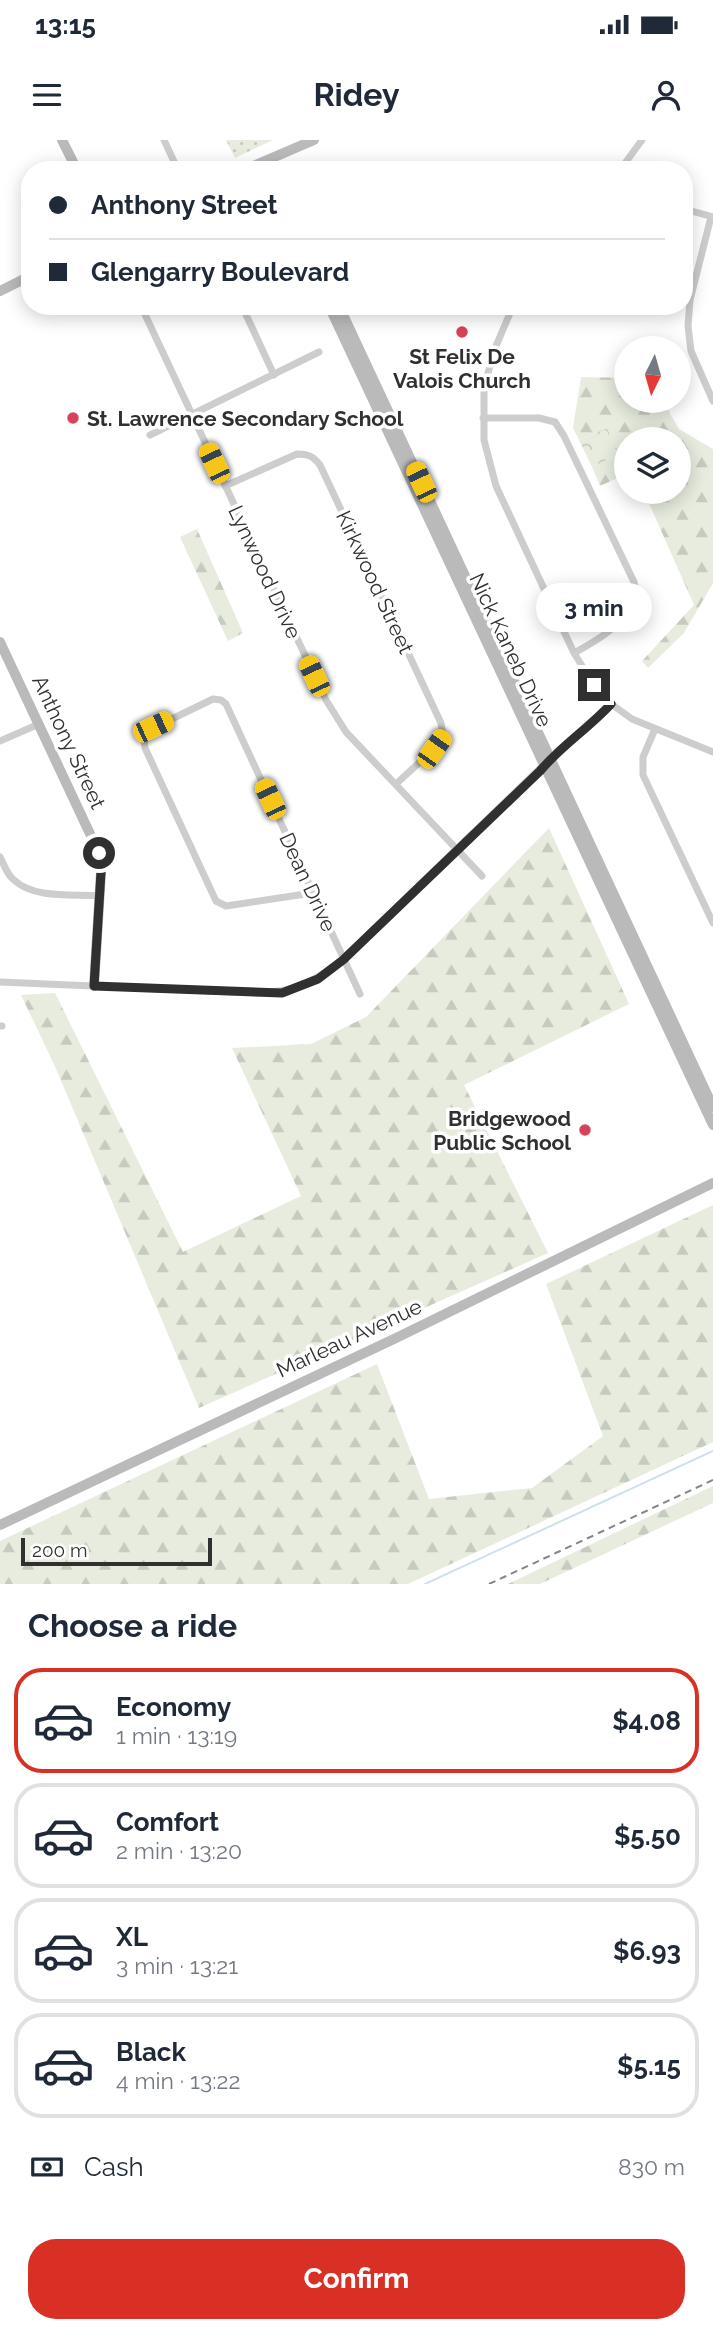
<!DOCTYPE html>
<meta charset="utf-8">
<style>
:root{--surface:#fff;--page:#f6f6f7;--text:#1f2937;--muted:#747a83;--line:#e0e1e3;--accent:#d93025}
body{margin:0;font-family:Raleway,sans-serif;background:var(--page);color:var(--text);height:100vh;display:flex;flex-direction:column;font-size:26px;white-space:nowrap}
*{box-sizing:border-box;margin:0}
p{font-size:23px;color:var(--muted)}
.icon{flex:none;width:38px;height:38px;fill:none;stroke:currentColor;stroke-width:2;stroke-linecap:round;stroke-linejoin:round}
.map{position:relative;height:1444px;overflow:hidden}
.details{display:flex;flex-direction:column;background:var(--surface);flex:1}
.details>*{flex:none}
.guide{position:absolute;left:21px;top:21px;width:672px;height:154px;border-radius:28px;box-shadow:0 4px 18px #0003;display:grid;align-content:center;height:154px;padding:0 28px;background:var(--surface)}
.needle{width:46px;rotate:185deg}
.tools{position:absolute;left:614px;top:196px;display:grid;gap:14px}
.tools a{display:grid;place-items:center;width:77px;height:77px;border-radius:50%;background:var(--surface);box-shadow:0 4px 18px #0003;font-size:35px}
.scale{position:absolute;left:21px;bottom:18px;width:191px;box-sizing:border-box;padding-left:7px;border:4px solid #303030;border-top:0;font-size:19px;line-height:24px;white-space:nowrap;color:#303030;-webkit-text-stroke:5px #fff;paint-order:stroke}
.end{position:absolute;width:32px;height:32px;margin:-16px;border:9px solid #303030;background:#fff;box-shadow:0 0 0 4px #fff}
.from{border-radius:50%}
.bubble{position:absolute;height:49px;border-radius:24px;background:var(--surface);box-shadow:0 4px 18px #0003;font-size:23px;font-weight:700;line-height:49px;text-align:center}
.car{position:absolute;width:21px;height:42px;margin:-21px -10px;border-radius:9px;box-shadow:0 0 5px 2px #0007;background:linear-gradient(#f5c518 24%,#345 0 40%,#f5c518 0 76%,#345 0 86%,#f5c518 0)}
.guide b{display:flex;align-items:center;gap:24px;height:66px;font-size:26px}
.guide b+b{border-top:2px solid var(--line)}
.guide i{width:18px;height:18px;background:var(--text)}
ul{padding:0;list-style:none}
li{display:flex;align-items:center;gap:21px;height:105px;margin:0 14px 10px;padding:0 14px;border:4px solid var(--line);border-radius:28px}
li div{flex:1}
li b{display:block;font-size:26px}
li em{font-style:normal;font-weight:700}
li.selected{border-color:var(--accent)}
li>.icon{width:63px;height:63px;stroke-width:1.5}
h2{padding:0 28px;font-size:32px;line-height:84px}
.pay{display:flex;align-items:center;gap:18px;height:77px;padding:0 28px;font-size:26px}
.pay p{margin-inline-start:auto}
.action{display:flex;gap:14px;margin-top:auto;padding:14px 28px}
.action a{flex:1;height:80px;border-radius:28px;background:var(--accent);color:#fff;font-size:28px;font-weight:700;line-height:80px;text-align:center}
.status{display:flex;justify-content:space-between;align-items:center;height:49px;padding:0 35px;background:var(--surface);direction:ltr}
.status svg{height:19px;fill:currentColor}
header{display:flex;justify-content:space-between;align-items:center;height:91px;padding:0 28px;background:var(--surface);font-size:32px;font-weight:700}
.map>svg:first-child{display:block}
</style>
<div class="status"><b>13:15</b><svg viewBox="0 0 49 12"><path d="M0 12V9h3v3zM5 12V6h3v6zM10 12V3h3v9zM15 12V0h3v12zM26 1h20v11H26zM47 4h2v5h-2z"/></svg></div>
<header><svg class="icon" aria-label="menu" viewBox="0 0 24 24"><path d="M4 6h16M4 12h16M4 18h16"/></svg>Ridey<svg class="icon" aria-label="person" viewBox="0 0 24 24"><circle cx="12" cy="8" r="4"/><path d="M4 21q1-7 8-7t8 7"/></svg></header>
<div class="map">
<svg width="713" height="1444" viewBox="0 0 713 1444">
<defs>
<pattern id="grass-dots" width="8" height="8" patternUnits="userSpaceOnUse" patternTransform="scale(1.75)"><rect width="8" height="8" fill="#e7ecdf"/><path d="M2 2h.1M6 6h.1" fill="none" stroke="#c6cbc0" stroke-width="1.8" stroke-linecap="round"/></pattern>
<pattern id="forest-firs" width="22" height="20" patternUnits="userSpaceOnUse" patternTransform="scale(1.75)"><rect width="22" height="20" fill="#e7ecdf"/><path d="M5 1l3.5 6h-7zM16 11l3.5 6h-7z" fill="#c6cbc0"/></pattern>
<pattern id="park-crowns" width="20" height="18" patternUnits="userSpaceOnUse" patternTransform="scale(1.75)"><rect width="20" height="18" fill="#e7ecdf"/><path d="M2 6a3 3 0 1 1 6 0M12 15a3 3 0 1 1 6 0" fill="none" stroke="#c6cbc0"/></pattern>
</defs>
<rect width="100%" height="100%" fill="#fff"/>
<path fill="url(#grass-dots)" d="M 226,0 L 273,0 L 235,18 Z"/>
<path fill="url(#forest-firs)" d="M 581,237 L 626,238 L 626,261 L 663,261 L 679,289 L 713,309 L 713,443 L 684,493 L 648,528 L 642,521 L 694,465 L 644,352 L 679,352 L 679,299 L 626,299 L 626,334 L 600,346 L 592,327 L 619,314 L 607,288 L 579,300 L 573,288 Z
M 197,389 L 243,493 L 228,501 L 180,397 Z
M 549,688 L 629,864 L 464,945 L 548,1113 L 199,1268 L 54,924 L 21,855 L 55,853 L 183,1112 L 301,1056 L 232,908 L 311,904 L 366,877 Z
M 713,1065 L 713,1302 L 408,1444 L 0,1444 L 0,1401 L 377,1224 L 429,1359 L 532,1348 L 603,1296 L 546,1144 Z
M 713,1346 L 713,1363 L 540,1444 L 508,1444 Z"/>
<path fill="url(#park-crowns)" d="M 607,288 L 619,314 L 592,327 L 579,300 Z"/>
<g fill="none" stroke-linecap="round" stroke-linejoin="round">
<path stroke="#cde1ea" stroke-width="2" d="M 425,1444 L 713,1311"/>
<path stroke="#cdcdcd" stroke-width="7" d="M 164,0 L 178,30
M 620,30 L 642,0
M 684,69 L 713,77
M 711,77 L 690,160 L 688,186 L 691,211 L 713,261
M 141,166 L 326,560 L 346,592 L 482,736
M 242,166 L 274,235
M 513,166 L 493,213 L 484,250 L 484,300 L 496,346 L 574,513 L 594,545 L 614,566 L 632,579 L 713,612
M 483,278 L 539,278 L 555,282 L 564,296 L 634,442 L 638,459 C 622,485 600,499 574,513
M 150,295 L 319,212
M 225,346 L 297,314 C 308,314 313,316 320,325 L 441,583 L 443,596 L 434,609 L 396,644
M 655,589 L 643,617 L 643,635 L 713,783
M 0,601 L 39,584
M 0,717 C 4,724 7,735 14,740 C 34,759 73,754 99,756
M 312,753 L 226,766 L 216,761 L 145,608 L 144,599 L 149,590 L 213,559 L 221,560 L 226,564 L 360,854
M 0,842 L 255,853 C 295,852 313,843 343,819 L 559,610 L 611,564
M 0,886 L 2,886"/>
<path stroke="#bababa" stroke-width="10" d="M 62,0 L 77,30
M 244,30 L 314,0
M 0,151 L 30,136
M 329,166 L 713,985
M 339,166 L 713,967
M 0,502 L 99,713 L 101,732 L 94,846
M 0,1385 L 394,1199 L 713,1043"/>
<path stroke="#858585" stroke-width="2" stroke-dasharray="7 5" stroke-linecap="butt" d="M 489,1444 L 713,1340"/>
</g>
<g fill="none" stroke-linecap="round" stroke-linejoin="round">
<path stroke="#303030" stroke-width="9" d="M 99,713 L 101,732 L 94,846 L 282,853 L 318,839 L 343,820 L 540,631 C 561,606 589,588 611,564 L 594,545"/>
</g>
<g fill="#d7425a" stroke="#fff" stroke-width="2.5">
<circle cx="462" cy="192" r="7"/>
<circle cx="73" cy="278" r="7"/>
<circle cx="585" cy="990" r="7"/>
</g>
<g text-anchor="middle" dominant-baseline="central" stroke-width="7" stroke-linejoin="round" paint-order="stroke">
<g font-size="21" font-weight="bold" fill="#303030" stroke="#fff">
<text x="462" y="216">St Felix De<tspan x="462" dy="24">Valois Church</tspan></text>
<text x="87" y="278" text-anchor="start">St. Lawrence Secondary School</text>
<text x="571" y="978" text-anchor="end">Bridgewood<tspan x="571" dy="24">Public School</tspan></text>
</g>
<g font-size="21" fill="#303030" stroke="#fff">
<text transform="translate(265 432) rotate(65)">Lynwood Drive</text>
<text transform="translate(375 442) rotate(65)">Kirkwood Street</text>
<text transform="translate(511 510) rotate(65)">Nick Kaneb Drive</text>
<text transform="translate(69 602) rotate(65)">Anthony Street</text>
<text transform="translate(308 742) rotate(65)">Dean Drive</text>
<text transform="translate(349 1198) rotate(-25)">Marleau Avenue</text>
</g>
</g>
</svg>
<div class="tools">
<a><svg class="needle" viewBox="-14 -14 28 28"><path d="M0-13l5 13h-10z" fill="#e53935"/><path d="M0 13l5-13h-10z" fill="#747a83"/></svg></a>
<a><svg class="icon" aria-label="layers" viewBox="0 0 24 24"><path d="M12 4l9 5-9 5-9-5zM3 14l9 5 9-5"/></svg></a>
</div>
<div class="scale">200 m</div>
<i class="end from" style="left:99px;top:713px"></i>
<i class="end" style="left:594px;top:545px"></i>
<div class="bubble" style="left:536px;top:443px;width:116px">3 min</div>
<i class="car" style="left:214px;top:323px;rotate:335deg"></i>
<i class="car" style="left:421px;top:342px;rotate:335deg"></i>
<i class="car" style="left:314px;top:536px;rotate:335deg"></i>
<i class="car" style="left:153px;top:587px;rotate:65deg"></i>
<i class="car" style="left:434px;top:609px;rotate:35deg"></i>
<i class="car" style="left:270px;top:659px;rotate:335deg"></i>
<div class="guide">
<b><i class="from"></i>Anthony Street</b>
<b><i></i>Glengarry Boulevard</b>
</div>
</div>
<section class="details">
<h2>Choose a ride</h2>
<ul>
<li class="selected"><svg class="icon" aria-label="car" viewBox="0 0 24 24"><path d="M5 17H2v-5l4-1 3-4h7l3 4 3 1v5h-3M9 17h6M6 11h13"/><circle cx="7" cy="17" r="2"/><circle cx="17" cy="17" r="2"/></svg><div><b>Economy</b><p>1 min · 13:19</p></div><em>$4.08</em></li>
<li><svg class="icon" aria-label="car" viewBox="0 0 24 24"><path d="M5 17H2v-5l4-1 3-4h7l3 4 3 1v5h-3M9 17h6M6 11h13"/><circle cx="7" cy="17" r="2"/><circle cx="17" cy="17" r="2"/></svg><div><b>Comfort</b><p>2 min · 13:20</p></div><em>$5.50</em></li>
<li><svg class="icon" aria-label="car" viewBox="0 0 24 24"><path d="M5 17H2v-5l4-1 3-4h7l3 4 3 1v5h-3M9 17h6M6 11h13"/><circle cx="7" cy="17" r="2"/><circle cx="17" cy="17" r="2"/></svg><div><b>XL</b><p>3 min · 13:21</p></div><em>$6.93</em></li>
<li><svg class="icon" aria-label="car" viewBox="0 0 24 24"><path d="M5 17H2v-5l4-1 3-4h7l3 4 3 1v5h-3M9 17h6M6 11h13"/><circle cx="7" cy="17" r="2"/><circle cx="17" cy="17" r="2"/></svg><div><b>Black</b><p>4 min · 13:22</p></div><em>$5.15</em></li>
</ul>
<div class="pay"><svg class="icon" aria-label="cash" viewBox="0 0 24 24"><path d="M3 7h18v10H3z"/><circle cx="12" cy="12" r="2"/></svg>Cash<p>830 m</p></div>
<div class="action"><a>Confirm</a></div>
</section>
